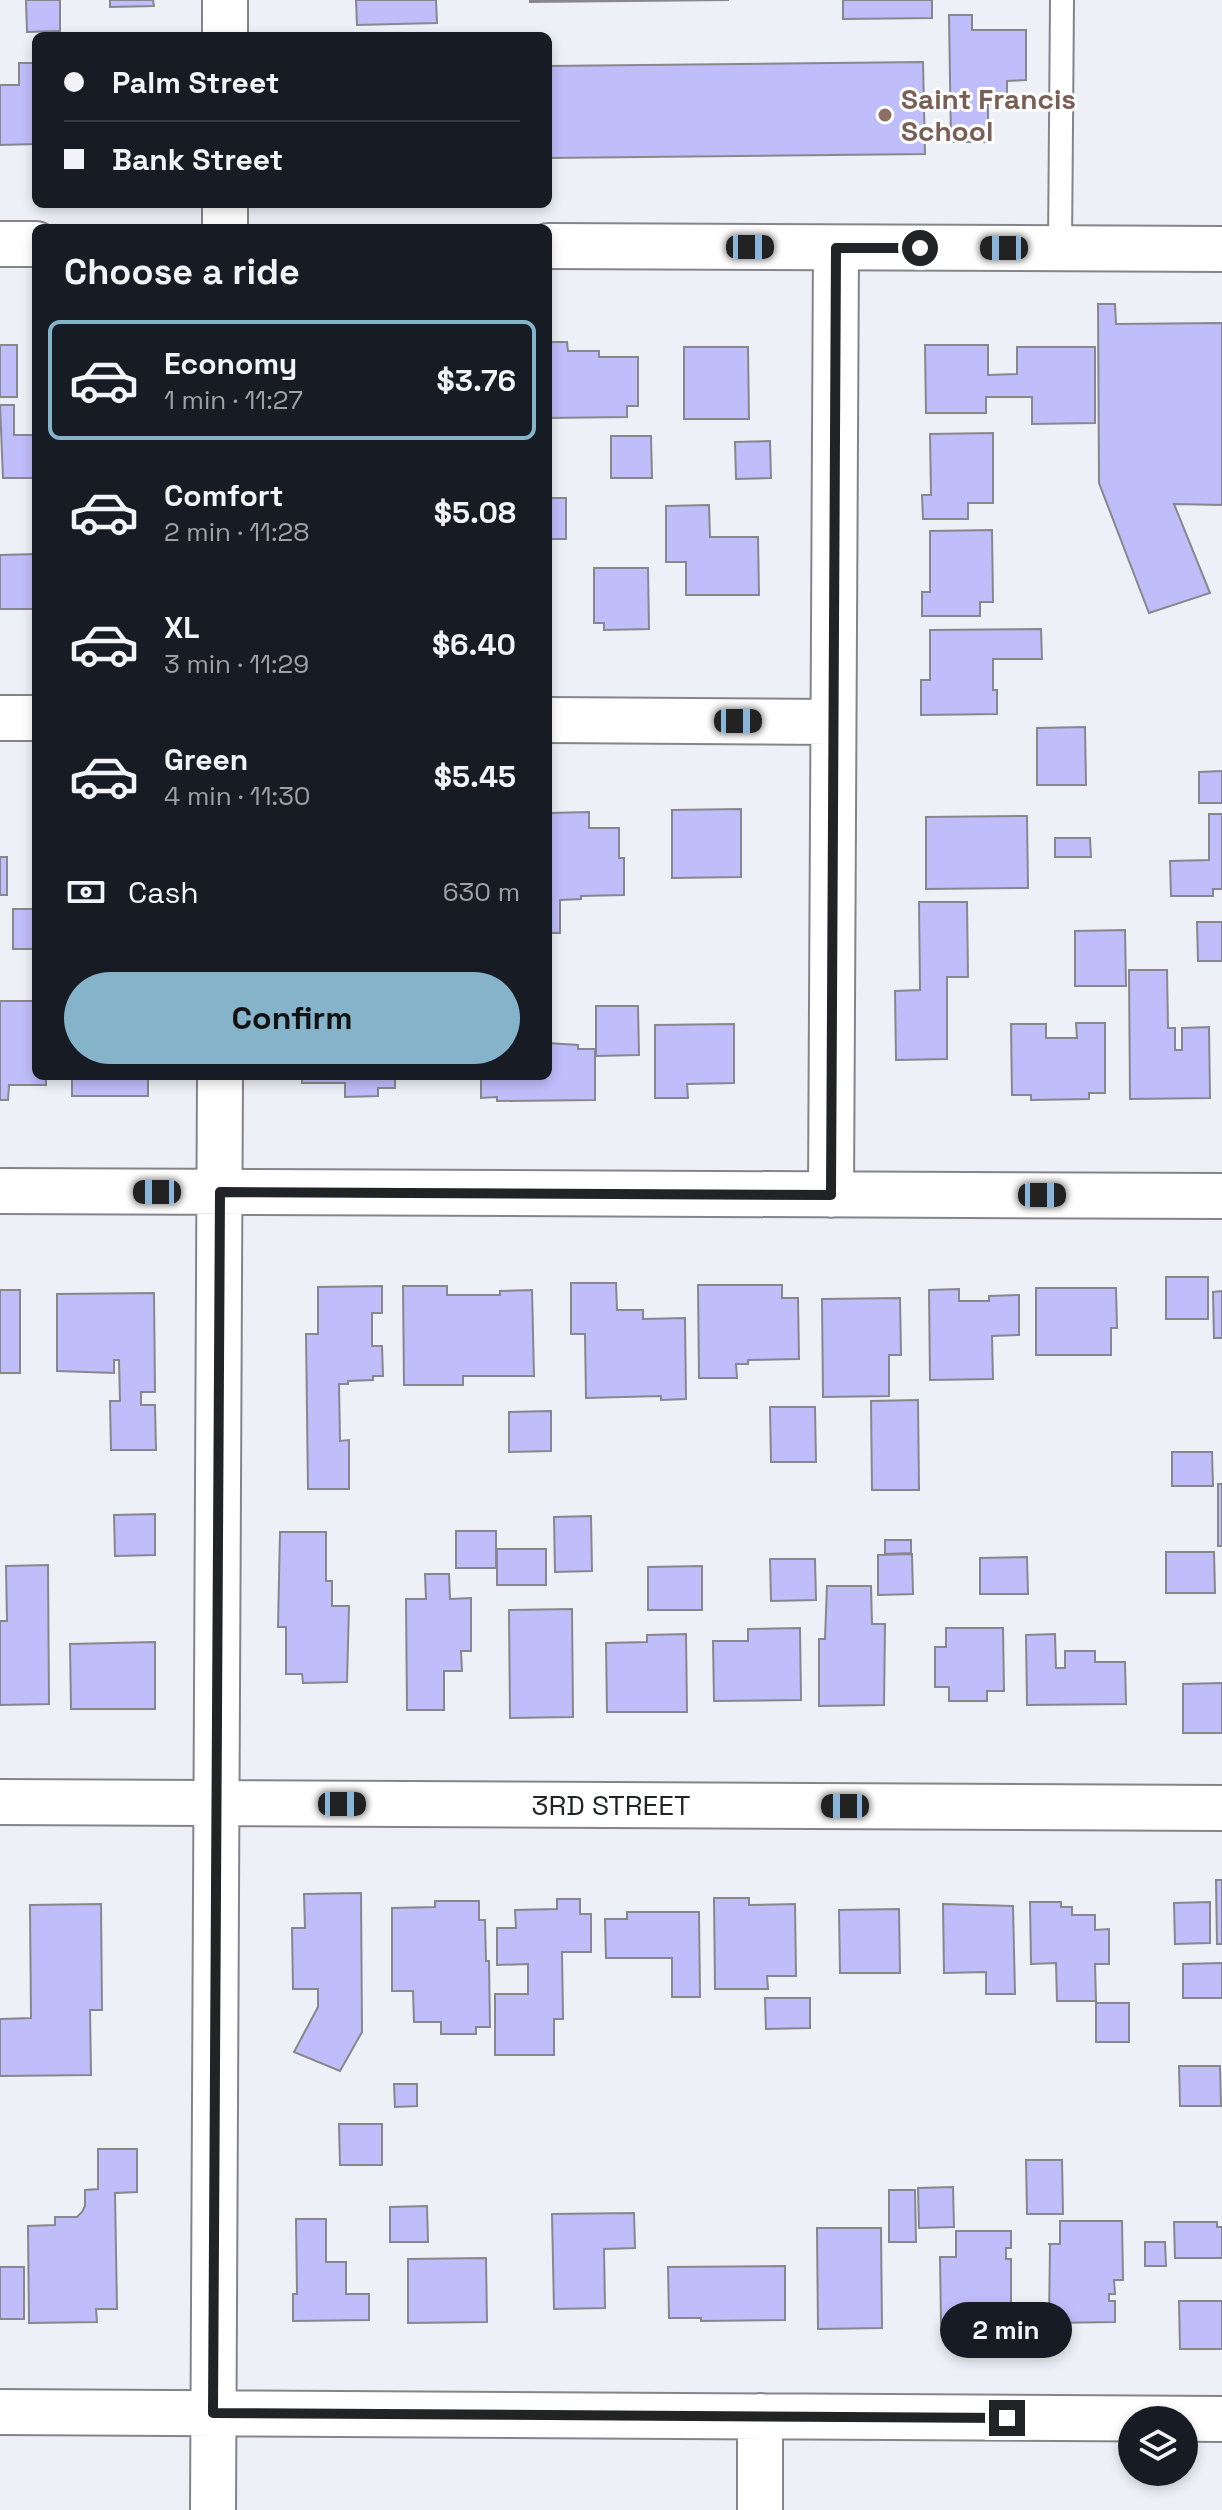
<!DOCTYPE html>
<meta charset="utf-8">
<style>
:root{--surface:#171b24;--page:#242831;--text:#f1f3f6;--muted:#9ea1a6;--line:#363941;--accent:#85b4ca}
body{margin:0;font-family:"Space Grotesk",sans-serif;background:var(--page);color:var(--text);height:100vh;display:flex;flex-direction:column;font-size:30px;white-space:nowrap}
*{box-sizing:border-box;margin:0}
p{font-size:26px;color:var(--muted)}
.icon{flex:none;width:44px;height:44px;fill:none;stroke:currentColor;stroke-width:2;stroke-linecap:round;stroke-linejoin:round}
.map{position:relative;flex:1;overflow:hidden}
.drawer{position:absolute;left:32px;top:224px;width:520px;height:856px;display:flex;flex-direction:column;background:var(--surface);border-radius:12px;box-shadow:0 4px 12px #0003}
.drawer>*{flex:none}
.banner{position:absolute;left:32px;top:32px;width:520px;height:176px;border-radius:12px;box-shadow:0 4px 12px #0003;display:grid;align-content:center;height:176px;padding:0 32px;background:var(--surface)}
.fabs{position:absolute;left:1118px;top:2406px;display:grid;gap:16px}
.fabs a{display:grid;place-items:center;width:80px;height:80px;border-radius:50%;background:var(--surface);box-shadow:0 4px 12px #0003;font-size:40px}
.end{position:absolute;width:36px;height:36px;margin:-18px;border:10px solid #222325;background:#fff;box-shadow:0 0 0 4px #fff}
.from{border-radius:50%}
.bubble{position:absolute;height:56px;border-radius:28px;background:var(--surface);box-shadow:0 4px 12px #0003;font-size:26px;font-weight:700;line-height:56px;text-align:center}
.car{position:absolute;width:24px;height:48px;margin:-24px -12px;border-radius:10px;box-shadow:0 0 6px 2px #0007;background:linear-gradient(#222 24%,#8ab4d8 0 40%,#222 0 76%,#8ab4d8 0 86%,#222 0)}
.banner b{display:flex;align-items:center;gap:28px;height:76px;font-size:30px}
.banner b+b{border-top:2px solid var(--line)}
.banner i{width:20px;height:20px;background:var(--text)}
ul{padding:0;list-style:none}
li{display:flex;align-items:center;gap:24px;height:120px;margin:0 16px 12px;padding:0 16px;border:4px solid transparent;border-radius:12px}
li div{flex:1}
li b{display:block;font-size:30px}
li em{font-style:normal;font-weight:700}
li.selected{border-color:var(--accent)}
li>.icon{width:72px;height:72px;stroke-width:1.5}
h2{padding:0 32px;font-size:36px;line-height:96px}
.pay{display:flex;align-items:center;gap:20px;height:88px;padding:0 32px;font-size:30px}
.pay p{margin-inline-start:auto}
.button{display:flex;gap:16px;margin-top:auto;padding:16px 32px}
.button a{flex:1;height:92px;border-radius:48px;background:var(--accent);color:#111;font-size:32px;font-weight:700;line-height:92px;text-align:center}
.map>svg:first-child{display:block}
</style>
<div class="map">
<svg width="1222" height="2510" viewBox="0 0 1222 2510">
<rect width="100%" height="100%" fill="#edf0f6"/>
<path fill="#c0bdfb" stroke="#87878d" stroke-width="2" d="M 26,0 L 60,0 L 60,31 L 27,32 Z
M 110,0 L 153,0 L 154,6 L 110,7 Z
M 356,0 L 436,0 L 437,23 L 357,25 Z
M 530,0 L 729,0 L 530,2 Z
M 843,0 L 932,0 L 932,18 L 843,19 Z
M 949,15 L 972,15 L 972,30 L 1026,30 L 1026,80 L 1007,81 L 1007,94 L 988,95 L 988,142 L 951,142 Z
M 923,62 L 925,154 L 548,158 L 548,66 Z
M 19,63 L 36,63 L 36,144 L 0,145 L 0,85 L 19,85 Z
M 1098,304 L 1115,304 L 1116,324 L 1222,323 L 1222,505 L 1174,504 L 1210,593 L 1149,613 L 1099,483 Z
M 548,342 L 567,342 L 568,351 L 599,351 L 599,357 L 638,357 L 638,406 L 627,406 L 627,417 L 548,418 Z
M 0,345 L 17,345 L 17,397 L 0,397 Z
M 925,345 L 988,345 L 988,375 L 1017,374 L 1017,347 L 1095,347 L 1095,423 L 1032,424 L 1032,397 L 986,397 L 986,413 L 926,413 Z
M 684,347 L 748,347 L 749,419 L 684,419 Z
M 0,405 L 14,405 L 14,435 L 36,435 L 36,478 L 3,478 Z
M 993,433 L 993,503 L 968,503 L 968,519 L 923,519 L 922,495 L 931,495 L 930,434 Z
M 611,436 L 651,436 L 652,478 L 611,478 Z
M 770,441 L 771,478 L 736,479 L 735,442 Z
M 548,498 L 566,498 L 566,539 L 548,539 Z
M 709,505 L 710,537 L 758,537 L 759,595 L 686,595 L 686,562 L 666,562 L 666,506 Z
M 992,530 L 993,602 L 980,602 L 980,616 L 922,616 L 922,592 L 930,592 L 930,531 Z
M 36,554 L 36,609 L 0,609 L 0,555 Z
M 594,568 L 648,568 L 649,629 L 604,630 L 604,623 L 594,623 Z
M 1041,629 L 1042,659 L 993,659 L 993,690 L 997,690 L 997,714 L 921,715 L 921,680 L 930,680 L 930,630 Z
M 1085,727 L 1086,785 L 1037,785 L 1037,728 Z
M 1222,771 L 1222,803 L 1199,803 L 1199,772 Z
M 741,809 L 741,877 L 672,878 L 672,810 Z
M 589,812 L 589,828 L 619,828 L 619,858 L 624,858 L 624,895 L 581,896 L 581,899 L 560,900 L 560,933 L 548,933 L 548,813 Z
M 1209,814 L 1222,814 L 1222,889 L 1213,889 L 1213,896 L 1171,896 L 1170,861 L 1209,860 Z
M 1027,816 L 1028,888 L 926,889 L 926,817 Z
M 1055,838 L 1090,838 L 1091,857 L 1055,857 Z
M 0,857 L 7,857 L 7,895 L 0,895 Z
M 919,902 L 967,902 L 968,977 L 947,977 L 947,1059 L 896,1060 L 895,991 L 920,990 Z
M 13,909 L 36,909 L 36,949 L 13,949 Z
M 1197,922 L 1222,922 L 1222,961 L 1198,961 Z
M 1125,930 L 1126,986 L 1075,986 L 1075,931 Z
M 1129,970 L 1167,970 L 1168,1028 L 1175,1028 L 1175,1050 L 1182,1050 L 1182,1028 L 1209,1027 L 1210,1098 L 1130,1099 Z
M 0,1001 L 34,1001 L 36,1076 L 46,1076 L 46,1085 L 9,1085 L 8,1100 L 0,1100 Z
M 596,1006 L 638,1006 L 639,1055 L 596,1056 Z
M 1076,1023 L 1105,1023 L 1105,1093 L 1089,1093 L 1089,1099 L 1031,1100 L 1031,1095 L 1012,1095 L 1011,1024 L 1046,1024 L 1046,1038 L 1077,1038 Z
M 734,1024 L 734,1083 L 687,1084 L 688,1098 L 655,1098 L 655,1025 Z
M 548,1043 L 578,1045 L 578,1049 L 595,1049 L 595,1100 L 497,1101 L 497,1097 L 481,1098 L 481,1076 L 548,1076 Z
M 72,1076 L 148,1076 L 148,1096 L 72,1096 Z
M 302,1076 L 395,1076 L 395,1088 L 378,1088 L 378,1096 L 345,1097 L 345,1083 L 302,1083 Z
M 1166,1277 L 1208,1277 L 1208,1319 L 1166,1319 Z
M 571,1283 L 616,1283 L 617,1310 L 643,1310 L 643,1319 L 685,1318 L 686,1399 L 661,1400 L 661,1396 L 586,1398 L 585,1334 L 571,1334 Z
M 698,1285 L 782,1285 L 782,1298 L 798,1298 L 799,1359 L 748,1360 L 748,1364 L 736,1364 L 737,1378 L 699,1378 Z
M 382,1286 L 382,1313 L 372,1313 L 372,1346 L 382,1346 L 383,1376 L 373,1376 L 373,1380 L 348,1381 L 348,1384 L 339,1384 L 340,1441 L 349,1440 L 349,1489 L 308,1489 L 306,1334 L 318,1334 L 318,1287 Z
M 403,1286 L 447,1286 L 447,1295 L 500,1295 L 500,1291 L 532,1290 L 534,1376 L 463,1376 L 463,1385 L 404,1385 Z
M 1036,1288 L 1116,1288 L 1117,1328 L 1111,1328 L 1111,1355 L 1036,1355 Z
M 959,1289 L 959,1301 L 989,1301 L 989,1296 L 1019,1295 L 1019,1335 L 992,1336 L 993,1379 L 930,1380 L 929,1290 Z
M 0,1290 L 20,1290 L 20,1373 L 0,1373 Z
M 1222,1291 L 1222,1338 L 1214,1338 L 1213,1292 Z
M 154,1293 L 155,1392 L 141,1392 L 141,1405 L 155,1405 L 156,1450 L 111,1450 L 110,1401 L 120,1401 L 119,1360 L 114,1360 L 114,1373 L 57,1371 L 57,1294 Z
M 900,1298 L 901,1355 L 889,1355 L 889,1396 L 823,1397 L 822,1299 Z
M 918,1400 L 919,1490 L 872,1490 L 871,1401 Z
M 770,1407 L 815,1407 L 816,1462 L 771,1462 Z
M 551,1411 L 551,1451 L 509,1452 L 509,1412 Z
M 1172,1452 L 1212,1452 L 1213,1486 L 1172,1486 Z
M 1218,1484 L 1222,1484 L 1222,1546 L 1218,1546 Z
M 155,1514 L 155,1555 L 115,1556 L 114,1515 Z
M 591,1516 L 592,1571 L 555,1572 L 554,1517 Z
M 456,1531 L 496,1531 L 496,1568 L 456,1568 Z
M 280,1532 L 326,1532 L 326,1581 L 332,1581 L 332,1606 L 349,1606 L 347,1682 L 303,1683 L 302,1674 L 286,1674 L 286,1627 L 278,1627 Z
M 885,1540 L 911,1540 L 911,1553 L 885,1554 Z
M 497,1549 L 546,1549 L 546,1585 L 497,1585 Z
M 1166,1552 L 1214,1552 L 1215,1593 L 1166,1593 Z
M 912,1554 L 913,1594 L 878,1595 L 878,1555 Z
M 1027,1557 L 1028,1594 L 980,1594 L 980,1558 Z
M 770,1559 L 815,1559 L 816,1600 L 771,1601 Z
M 48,1565 L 49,1704 L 0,1705 L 0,1621 L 7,1621 L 6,1566 Z
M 702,1566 L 702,1610 L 648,1610 L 648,1567 Z
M 425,1574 L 449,1574 L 450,1599 L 471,1598 L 471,1651 L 461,1651 L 462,1671 L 444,1671 L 444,1710 L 407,1710 L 406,1599 L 426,1599 Z
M 827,1586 L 871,1586 L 872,1624 L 885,1624 L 884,1705 L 819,1706 L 819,1639 L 825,1639 Z
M 572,1609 L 573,1717 L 510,1718 L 509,1610 Z
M 800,1628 L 801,1700 L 714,1701 L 713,1641 L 748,1641 L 748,1629 Z
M 946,1628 L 1003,1628 L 1004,1691 L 987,1691 L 987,1701 L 949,1701 L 949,1687 L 935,1687 L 935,1647 L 946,1647 Z
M 686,1634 L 687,1712 L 607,1712 L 606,1643 L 647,1642 L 647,1635 Z
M 1055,1634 L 1056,1668 L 1065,1668 L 1065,1651 L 1095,1651 L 1095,1662 L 1125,1662 L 1126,1704 L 1027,1705 L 1026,1635 Z
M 155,1642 L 155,1709 L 71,1709 L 70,1644 Z
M 1222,1683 L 1222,1733 L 1183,1733 L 1183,1684 Z
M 1216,1880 L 1222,1880 L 1222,1944 L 1217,1944 Z
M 361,1893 L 362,2032 L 340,2071 L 294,2052 L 318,2007 L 318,1989 L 293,1989 L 292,1928 L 305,1928 L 304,1894 Z
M 714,1898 L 749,1898 L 749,1905 L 795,1904 L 796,1976 L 767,1976 L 768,1989 L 715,1989 Z
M 557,1899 L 580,1899 L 580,1914 L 591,1914 L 591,1952 L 562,1952 L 563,2019 L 554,2019 L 554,2055 L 495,2055 L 495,1994 L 528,1994 L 528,1964 L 497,1965 L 497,1928 L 516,1928 L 515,1910 L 557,1909 Z
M 435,1901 L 479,1901 L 479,1920 L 485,1920 L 486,1961 L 489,1961 L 490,2027 L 476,2027 L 476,2034 L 441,2034 L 441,2022 L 414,2022 L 413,1991 L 392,1991 L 392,1908 L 435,1907 Z
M 1030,1902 L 1061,1902 L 1061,1907 L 1072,1907 L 1072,1915 L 1095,1915 L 1095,1930 L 1109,1929 L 1109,1964 L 1095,1964 L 1096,2001 L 1057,2001 L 1056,1963 L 1031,1964 Z
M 1210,1902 L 1210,1943 L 1175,1944 L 1174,1903 Z
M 101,1904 L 102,2010 L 90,2010 L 91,2075 L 0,2076 L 0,2019 L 31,2018 L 30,1905 Z
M 943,1904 L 1013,1906 L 1015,1994 L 986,1994 L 986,1972 L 944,1973 Z
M 899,1909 L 900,1973 L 840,1973 L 839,1910 Z
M 627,1912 L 699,1912 L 700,1997 L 672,1997 L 672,1958 L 606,1958 L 605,1919 L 627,1919 Z
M 1222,1963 L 1222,1998 L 1183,1998 L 1183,1964 Z
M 765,1998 L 810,1998 L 810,2028 L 766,2029 Z
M 1096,2003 L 1129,2003 L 1129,2042 L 1096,2042 Z
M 1179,2066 L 1220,2066 L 1221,2106 L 1180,2106 Z
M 394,2084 L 417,2084 L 417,2106 L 395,2107 Z
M 339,2124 L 382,2124 L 382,2165 L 340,2165 Z
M 98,2149 L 137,2149 L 137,2192 L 115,2193 L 117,2309 L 96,2309 L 97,2322 L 29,2323 L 28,2226 L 55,2225 L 55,2217 L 77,2217 L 82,2212 L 85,2206 L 85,2190 L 98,2189 Z
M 1026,2160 L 1062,2160 L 1063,2214 L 1027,2214 Z
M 953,2187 L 954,2227 L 919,2228 L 918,2188 Z
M 889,2190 L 915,2190 L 916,2242 L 889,2242 Z
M 427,2206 L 428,2242 L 390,2242 L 390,2207 Z
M 634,2213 L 635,2248 L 604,2249 L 605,2308 L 554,2309 L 552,2214 Z
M 296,2219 L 326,2219 L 326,2262 L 346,2262 L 346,2294 L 369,2294 L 369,2320 L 293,2321 L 293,2294 L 297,2294 Z
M 1060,2221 L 1122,2221 L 1123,2280 L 1114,2280 L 1115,2294 L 1109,2294 L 1109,2301 L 1115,2301 L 1115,2322 L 1049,2323 L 1050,2244 L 1048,2244 L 1060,2244 Z
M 1174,2222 L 1217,2222 L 1217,2227 L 1222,2227 L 1222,2258 L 1175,2258 Z
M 817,2228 L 881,2228 L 882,2328 L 818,2329 Z
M 956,2231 L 1011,2231 L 1011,2248 L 1006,2248 L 1006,2259 L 1011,2259 L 1011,2314 L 974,2315 L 974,2323 L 941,2323 L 940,2257 L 956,2257 Z
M 1145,2242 L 1165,2242 L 1166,2266 L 1145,2266 Z
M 486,2258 L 487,2322 L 408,2323 L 408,2259 Z
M 785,2266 L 785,2320 L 701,2321 L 701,2318 L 669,2318 L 668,2267 Z
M 0,2267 L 24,2267 L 24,2319 L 0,2319 Z
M 1179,2301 L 1222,2301 L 1222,2349 L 1180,2349 Z"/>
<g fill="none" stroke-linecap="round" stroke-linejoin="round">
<g stroke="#83858a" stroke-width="26">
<path id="service" d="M 1060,248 L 1062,0"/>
</g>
<g stroke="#83858a" stroke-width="48">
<path id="minor" d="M 225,36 L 225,0
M 225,228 L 225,204
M 0,718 L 36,718
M 548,720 L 833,722
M 0,1191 L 1222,1196
M 831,1195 L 836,248
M 0,1802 L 1222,1808
M 0,2412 L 1222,2419
M 213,2510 L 220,1076
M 760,2510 L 760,2416"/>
</g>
<g stroke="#83858a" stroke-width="48">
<path id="tertiary" d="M 0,244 L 36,244
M 548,246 L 1222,249"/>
</g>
<use href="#service" stroke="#fff" stroke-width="22"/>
<use href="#minor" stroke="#fff" stroke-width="44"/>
<use href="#tertiary" stroke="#fff" stroke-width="44"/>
</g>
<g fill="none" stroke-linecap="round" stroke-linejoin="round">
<path stroke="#222325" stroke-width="10" d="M 920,248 L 836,248 L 831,1195 L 220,1192 L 213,2413 L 1007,2418"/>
</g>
<circle fill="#8d6e63" stroke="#fff" stroke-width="3" cx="885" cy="115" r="8"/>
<g text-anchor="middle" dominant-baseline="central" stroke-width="6" stroke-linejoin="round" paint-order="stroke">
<g font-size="28" font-weight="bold" fill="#785e54" stroke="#fff" text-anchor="start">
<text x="901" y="99">Saint Francis<tspan x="901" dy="32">School</tspan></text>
</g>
<g font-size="28" fill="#222325" stroke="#fff">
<text x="611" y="1805">3RD STREET</text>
</g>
</g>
</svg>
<div class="fabs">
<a><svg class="icon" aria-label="layers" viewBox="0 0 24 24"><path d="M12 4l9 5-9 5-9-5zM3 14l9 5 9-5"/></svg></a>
</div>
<i class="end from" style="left:920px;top:248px"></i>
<i class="end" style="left:1007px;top:2418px"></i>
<div class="bubble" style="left:940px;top:2302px;width:132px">2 min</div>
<i class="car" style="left:750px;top:247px;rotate:90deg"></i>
<i class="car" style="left:1004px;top:248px;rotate:270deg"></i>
<i class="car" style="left:738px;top:721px;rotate:90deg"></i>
<i class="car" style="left:157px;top:1192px;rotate:270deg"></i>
<i class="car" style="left:1042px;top:1195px;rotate:90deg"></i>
<i class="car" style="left:342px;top:1804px;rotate:90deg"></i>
<i class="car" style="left:845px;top:1806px;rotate:270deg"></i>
<div class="banner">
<b><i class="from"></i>Palm Street</b>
<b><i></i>Bank Street</b>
</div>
<section class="drawer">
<h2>Choose a ride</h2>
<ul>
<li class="selected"><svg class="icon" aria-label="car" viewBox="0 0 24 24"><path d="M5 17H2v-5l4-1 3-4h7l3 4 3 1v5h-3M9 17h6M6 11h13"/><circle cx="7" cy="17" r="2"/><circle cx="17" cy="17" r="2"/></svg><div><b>Economy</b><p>1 min · 11:27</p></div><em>$3.76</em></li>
<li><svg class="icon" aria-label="car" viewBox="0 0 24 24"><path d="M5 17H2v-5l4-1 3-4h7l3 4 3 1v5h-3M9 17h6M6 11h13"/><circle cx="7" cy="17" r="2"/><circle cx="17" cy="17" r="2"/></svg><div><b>Comfort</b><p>2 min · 11:28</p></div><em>$5.08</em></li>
<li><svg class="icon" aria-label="car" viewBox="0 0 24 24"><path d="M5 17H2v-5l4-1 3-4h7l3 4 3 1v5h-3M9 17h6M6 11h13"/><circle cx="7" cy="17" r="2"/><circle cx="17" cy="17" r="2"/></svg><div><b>XL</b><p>3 min · 11:29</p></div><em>$6.40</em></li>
<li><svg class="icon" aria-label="car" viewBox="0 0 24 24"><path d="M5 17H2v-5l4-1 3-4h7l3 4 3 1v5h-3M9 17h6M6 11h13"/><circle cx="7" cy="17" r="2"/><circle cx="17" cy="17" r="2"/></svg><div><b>Green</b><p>4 min · 11:30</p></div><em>$5.45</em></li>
</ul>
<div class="pay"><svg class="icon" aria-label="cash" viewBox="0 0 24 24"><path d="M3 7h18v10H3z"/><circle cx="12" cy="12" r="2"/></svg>Cash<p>630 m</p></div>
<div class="button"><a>Confirm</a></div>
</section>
</div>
